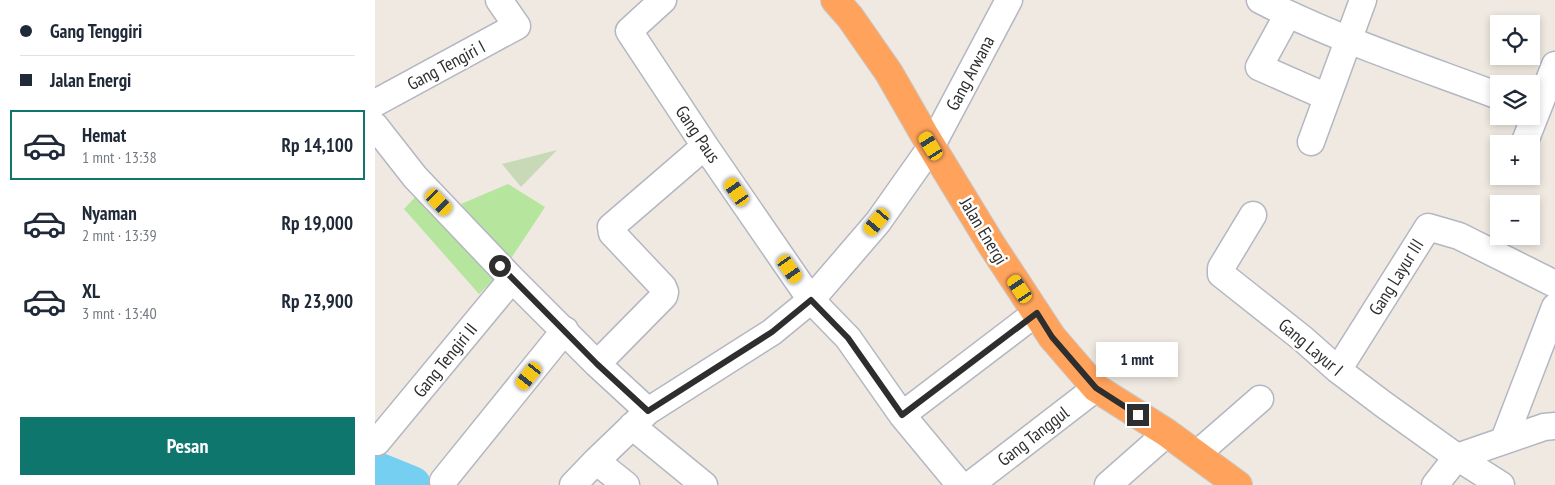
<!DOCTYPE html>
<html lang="id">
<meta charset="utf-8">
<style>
:root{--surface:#fff;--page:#f2f2f3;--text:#1f2937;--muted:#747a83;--line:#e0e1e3;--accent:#0f766e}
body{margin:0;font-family:"PT Sans Narrow",sans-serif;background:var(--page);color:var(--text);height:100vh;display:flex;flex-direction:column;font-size:19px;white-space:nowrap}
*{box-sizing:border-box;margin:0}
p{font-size:16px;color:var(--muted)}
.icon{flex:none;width:28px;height:28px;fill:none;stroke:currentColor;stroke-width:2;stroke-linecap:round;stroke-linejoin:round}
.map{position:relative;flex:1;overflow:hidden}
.details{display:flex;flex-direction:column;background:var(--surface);width:375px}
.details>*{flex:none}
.guide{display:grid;align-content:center;height:110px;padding:0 20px;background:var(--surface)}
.tools{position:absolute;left:1115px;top:15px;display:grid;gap:10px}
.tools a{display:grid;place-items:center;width:50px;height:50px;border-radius:0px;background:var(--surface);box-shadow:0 2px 8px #0003;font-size:25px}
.end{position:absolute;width:22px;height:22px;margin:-11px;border:6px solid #2e2e2e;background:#fff;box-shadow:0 0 0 2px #fff}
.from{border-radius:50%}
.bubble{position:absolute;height:35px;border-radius:0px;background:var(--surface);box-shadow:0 2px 8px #0003;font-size:16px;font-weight:700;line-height:35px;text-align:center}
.car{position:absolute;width:15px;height:30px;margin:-15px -8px;border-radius:6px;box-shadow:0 0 4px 1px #0007;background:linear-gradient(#f5c518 24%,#345 0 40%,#f5c518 0 76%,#345 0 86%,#f5c518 0)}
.guide b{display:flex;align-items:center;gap:18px;height:48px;font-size:19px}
.guide b+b{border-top:1px solid var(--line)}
.guide i{width:12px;height:12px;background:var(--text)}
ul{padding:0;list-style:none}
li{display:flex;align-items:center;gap:15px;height:70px;margin:0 10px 8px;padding:0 10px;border:2px solid transparent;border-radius:0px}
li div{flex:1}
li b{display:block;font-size:19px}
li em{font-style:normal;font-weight:700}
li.current{border-color:var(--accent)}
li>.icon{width:45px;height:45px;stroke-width:1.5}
.action{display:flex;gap:10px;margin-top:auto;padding:10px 20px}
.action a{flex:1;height:58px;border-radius:0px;background:var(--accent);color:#fff;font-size:20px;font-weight:700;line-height:58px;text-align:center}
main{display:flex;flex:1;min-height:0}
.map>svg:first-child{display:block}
</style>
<main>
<section class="details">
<div class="guide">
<b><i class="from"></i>Gang Tenggiri</b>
<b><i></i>Jalan Energi</b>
</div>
<ul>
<li class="current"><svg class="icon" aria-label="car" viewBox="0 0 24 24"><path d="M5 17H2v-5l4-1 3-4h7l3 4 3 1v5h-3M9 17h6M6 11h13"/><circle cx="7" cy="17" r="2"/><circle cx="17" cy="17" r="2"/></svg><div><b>Hemat</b><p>1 mnt · 13:38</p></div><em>Rp 14,100</em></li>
<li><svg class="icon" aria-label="car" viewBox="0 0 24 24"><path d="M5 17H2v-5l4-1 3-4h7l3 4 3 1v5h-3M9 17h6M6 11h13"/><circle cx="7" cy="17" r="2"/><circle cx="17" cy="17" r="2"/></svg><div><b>Nyaman</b><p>2 mnt · 13:39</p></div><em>Rp 19,000</em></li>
<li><svg class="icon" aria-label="car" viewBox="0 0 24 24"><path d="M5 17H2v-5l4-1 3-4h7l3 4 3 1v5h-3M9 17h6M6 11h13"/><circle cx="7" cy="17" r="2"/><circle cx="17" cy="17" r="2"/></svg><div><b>XL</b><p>3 mnt · 13:40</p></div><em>Rp 23,900</em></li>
</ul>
<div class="action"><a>Pesan</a></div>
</section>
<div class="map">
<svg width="1180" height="485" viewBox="0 0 1180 485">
<rect width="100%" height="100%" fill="#efe9e1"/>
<path fill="#b6e59e" d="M 133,184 L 170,207 L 135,260 L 86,204 Z
M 46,191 L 123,275 L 104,294 L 29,209 Z"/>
<path fill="#c8d9b8" d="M 182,150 L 146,187 L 127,164 Z"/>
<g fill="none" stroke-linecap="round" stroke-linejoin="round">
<path stroke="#75cff0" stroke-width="38" d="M 0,470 L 37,485"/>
<g stroke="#b4b7c1" stroke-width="29">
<path id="minor" d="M 288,0 L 254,31 L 330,146 L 436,300 L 473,338 L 527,415 L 585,485
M 885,0 C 961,39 1044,66 1124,96
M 913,14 L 884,67 L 952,97
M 0,103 L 142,26 L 124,0
M 0,126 L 40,177 L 137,279 L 222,364 L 273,411
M 936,142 L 988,0
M 1149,144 L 1180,65
M 878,215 L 846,268 L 846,274 L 928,339 L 963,370 L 1008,404 L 1082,457 L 1126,485
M 222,364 L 289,296 L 290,292 L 288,287 L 237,233 L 236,227 L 330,146
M 963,370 L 1053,227 L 1084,236 L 1180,284
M 527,415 L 661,313
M 257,426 L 329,485
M 1129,440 L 1180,307
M 2,442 L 137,279
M 822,454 L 885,399
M 221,461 L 251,485
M 68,481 L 190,330
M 198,485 L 221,461 L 273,411 L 397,332 L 436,300 L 503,222 L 556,147 L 634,0
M 595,485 L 721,388
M 733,485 L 792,433
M 1060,485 L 1082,457 L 1169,427 L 1180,426"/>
</g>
<g stroke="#c9c9c9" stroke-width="30">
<path id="highway" d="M 460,0 L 475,17 L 514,73 L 549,134 L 616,244 L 677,337 L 721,388 L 792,433 L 863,485"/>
</g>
<use href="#minor" stroke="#fff" stroke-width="26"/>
<use href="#highway" stroke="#ffa35c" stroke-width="28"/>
</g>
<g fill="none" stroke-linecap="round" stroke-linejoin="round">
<path stroke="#2e2e2e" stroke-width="6" d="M 125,266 L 222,364 L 273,411 L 397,332 L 436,300 L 473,338 L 527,415 L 662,313 L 677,337 L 721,388 L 763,415"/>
</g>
<g text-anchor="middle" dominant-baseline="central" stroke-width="5" stroke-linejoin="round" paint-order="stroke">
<g font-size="18" fill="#2e2e2e" stroke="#fff">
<text transform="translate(71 65) rotate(-28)">Gang Tengiri I</text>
<text transform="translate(595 73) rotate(-62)">Gang Arwana</text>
<text transform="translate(323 134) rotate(56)">Gang Paus</text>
<text transform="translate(609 231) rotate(59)">Jalan Energi</text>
<text transform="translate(1021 277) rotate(-58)">Gang Layur III</text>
<text transform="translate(936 347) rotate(40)">Gang Layur I</text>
<text transform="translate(70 360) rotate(-51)">Gang Tengiri II</text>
<text transform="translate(658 436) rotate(-38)">Gang Tanggul</text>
</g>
</g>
</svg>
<div class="tools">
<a><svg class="icon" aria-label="locate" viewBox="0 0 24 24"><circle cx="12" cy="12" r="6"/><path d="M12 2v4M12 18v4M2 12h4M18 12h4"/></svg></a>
<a><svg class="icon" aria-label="layers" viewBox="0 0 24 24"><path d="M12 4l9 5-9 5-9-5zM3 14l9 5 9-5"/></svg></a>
<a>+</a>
<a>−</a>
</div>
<i class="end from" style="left:125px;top:266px"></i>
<i class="end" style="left:763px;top:415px"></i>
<div class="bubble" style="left:721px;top:342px;width:82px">1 mnt</div>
<i class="car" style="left:556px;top:146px;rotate:328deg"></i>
<i class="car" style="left:362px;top:192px;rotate:325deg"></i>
<i class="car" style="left:64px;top:202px;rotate:136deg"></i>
<i class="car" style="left:502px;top:222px;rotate:220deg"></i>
<i class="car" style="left:415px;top:269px;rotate:145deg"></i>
<i class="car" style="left:645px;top:289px;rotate:326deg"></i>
<i class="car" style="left:154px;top:376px;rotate:219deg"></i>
</div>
</main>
